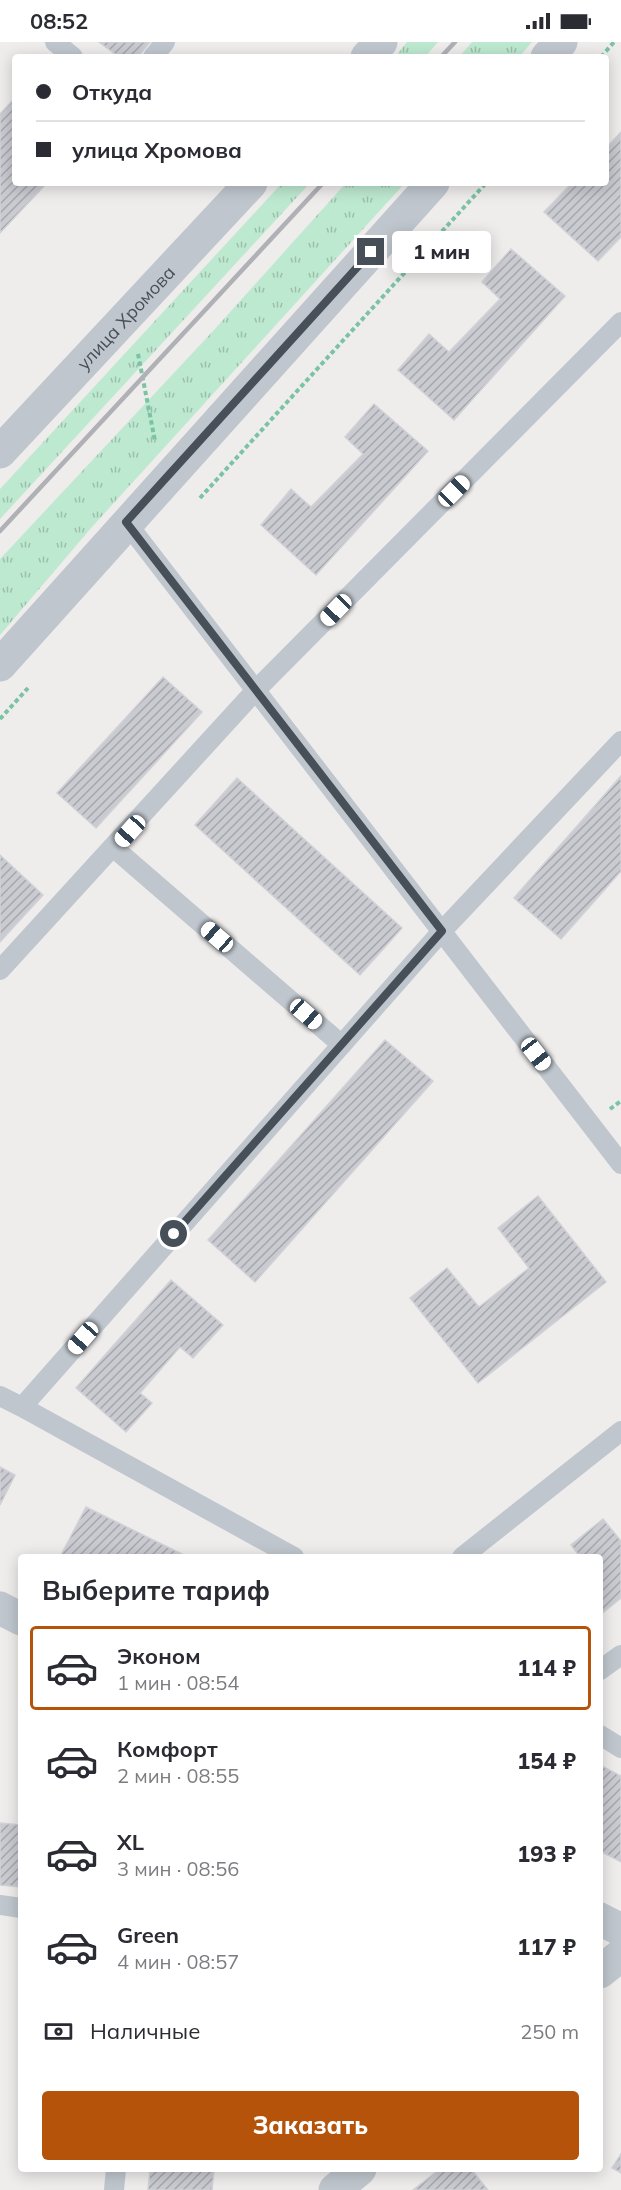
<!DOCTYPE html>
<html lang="ru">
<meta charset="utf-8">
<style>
:root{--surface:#fff;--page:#f2f2f3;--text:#2b2b33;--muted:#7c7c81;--line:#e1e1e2;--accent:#b45309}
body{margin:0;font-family:Mulish,sans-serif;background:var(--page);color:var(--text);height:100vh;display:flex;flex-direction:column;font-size:22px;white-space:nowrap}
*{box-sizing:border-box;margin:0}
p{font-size:20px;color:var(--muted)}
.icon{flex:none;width:33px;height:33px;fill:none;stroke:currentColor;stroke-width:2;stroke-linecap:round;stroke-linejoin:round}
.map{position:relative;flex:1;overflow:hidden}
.panel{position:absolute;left:18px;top:1512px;width:585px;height:618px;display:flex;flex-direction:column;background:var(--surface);border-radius:6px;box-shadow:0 3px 15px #0003}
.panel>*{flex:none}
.top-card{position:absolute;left:12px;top:12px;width:597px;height:132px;border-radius:6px;box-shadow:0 3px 15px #0003;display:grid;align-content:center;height:132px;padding:0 24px;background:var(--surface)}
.end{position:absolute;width:27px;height:27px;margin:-14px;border:8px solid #474f58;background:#fff;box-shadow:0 0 0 3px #fff}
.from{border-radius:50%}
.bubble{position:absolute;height:42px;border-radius:6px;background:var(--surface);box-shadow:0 3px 15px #0003;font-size:20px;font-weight:800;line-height:42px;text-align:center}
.car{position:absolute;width:18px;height:36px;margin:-18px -9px;border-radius:8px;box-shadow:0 0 4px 2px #0007;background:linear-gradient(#fff 24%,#345 0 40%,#fff 0 76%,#345 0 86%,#fff 0)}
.top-card b{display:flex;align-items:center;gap:21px;height:57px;font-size:22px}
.top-card b+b{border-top:2px solid var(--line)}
.top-card i{width:15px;height:15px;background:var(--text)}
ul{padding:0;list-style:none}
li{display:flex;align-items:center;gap:18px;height:84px;margin:0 12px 9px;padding:0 12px;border:3px solid transparent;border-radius:6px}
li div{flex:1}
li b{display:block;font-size:22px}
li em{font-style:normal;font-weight:800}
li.active{border-color:var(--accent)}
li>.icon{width:54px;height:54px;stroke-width:1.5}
h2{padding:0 24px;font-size:27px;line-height:72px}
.pay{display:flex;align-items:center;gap:15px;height:66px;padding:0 24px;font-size:22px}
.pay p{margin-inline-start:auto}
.cta{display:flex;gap:12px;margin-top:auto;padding:12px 24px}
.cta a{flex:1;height:69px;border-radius:6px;background:var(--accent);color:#fff;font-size:24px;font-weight:800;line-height:69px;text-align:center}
.status{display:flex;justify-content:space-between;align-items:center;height:42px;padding:0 30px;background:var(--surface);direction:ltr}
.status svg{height:16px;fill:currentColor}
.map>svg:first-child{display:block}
</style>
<div class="status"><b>08:52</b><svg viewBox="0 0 49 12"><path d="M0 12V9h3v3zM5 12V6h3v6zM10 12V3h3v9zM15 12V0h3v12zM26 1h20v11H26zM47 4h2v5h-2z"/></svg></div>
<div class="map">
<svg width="621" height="2148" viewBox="0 0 621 2148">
<defs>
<pattern id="grass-tufts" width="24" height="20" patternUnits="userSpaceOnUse" patternTransform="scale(1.5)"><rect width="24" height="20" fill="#bee9d1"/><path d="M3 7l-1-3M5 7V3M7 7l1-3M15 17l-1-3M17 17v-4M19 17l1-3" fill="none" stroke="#9cbfac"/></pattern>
<pattern id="building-hatch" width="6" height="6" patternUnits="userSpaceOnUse" patternTransform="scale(1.5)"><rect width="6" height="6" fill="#cacbd1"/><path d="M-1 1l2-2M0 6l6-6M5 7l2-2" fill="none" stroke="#a6a7ac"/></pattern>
</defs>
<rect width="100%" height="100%" fill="#efecec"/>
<path fill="url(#grass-tufts)" d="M 407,0 L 438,0 L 425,15 L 395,15 Z
M 472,0 L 532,0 L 519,15 L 459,15 Z
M 282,141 L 310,141 L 0,477 L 0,447 Z
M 346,141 L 405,141 L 92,485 L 0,593 L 0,517 L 214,288 Z"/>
<path fill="url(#building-hatch)" stroke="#d1d2d7" stroke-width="1.5" d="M 99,0 L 150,0 L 138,15 L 119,15 Z
M 15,56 L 15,141 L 47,141 L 0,191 L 0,72 Z
M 621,90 L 621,195 L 598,219 L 544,170 L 572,141 L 606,141 L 606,106 Z
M 511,207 L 565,254 L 454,378 L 398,328 L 429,292 L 449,310 L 500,257 L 482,240 Z
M 374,362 L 428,409 L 316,533 L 261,483 L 291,447 L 311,465 L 363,412 L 345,395 Z
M 163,635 L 202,670 L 96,786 L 57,751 Z
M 621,734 L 621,829 L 561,897 L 514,856 Z
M 237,736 L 402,886 L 360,933 L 195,783 Z
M 0,813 L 43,853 L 0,900 Z
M 385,998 L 433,1039 L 255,1240 L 208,1198 Z
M 538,1154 L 606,1240 L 478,1341 L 410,1256 L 447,1226 L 479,1265 L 529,1226 L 498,1186 Z
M 171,1238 L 223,1283 L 193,1316 L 180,1305 L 140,1351 L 152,1361 L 126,1390 L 76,1346 Z
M 0,1425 L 15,1433 L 0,1463 Z
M 86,1465 L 188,1515 L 60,1515 Z
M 603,1477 L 621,1499 L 621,1556 L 600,1573 L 600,1515 L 580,1515 L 571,1503 Z
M 600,1723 L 621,1734 L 621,1820 L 600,1809 Z
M 0,1781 L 21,1783 L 21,1845 L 0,1843 Z
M 621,2112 L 621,2131 L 612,2126 Z
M 150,2127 L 214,2127 L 212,2148 L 148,2148 Z
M 440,2127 L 471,2127 L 488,2148 L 413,2148 Z"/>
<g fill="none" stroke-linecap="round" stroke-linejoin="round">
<path stroke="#7ac3a3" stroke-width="4" stroke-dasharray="4.5 3" stroke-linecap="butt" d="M 601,15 L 614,0
M 138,312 L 155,399
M 200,456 L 486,141
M 0,677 L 28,646
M 610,1067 L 621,1059"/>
<path stroke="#bfc6cd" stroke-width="20" d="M 55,0 L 73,15
M 153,15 L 165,0
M 126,480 L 621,1122
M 114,806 L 342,1003
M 0,928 L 256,648 L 621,280
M 0,1354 L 22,1365 L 442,889 L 621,699
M 22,1365 L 294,1515
M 462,1515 L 621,1389
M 600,1628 L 621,1613
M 600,1693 L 621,1706
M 0,1863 L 21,1866
M 114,2148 L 116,2127"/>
<path stroke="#bfc6cd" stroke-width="33" d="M 0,1566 L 21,1577
M 600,1877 L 621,1888
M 600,1930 L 621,1913
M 335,2148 L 360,2127"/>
<g stroke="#bfc6cd" stroke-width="33">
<path d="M 367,15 L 381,0"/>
<path d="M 547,15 L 561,0"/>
<path id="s1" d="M 0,410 L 251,141"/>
<path d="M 0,623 L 433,141"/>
</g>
<path stroke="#afb1b6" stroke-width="4.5" d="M 441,15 L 455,0
M 0,489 L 323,141"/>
</g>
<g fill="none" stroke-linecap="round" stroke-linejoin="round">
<path stroke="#474f58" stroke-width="8" d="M 174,1192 L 442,889 L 126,480 L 371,210"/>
</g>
<g text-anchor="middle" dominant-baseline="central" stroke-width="5" stroke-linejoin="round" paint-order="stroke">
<g font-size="18" fill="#474f58" stroke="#fff">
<text stroke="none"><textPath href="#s1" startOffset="184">улица Хромова</textPath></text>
</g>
</g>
</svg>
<i class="end from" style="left:174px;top:1192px"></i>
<i class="end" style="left:371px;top:210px"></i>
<div class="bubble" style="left:392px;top:189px;width:99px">1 мин</div>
<i class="car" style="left:454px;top:449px;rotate:45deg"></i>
<i class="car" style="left:336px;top:568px;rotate:224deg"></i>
<i class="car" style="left:130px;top:789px;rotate:222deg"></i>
<i class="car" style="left:217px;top:895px;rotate:311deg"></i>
<i class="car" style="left:306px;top:972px;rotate:131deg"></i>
<i class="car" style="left:536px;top:1012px;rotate:142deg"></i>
<i class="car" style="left:83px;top:1296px;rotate:221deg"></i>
<div class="top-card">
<b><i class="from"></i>Откуда</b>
<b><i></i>улица Хромова</b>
</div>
<section class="panel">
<h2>Выберите тариф</h2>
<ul>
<li class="active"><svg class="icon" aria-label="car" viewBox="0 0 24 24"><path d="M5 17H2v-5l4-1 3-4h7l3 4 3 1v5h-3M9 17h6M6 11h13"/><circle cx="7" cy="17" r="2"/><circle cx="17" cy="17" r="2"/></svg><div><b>Эконом</b><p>1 мин · 08:54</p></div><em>114 ₽</em></li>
<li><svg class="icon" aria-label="car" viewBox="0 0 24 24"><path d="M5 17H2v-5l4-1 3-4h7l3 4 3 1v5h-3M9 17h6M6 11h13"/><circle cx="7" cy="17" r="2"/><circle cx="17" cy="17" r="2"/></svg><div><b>Комфорт</b><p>2 мин · 08:55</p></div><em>154 ₽</em></li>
<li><svg class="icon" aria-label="car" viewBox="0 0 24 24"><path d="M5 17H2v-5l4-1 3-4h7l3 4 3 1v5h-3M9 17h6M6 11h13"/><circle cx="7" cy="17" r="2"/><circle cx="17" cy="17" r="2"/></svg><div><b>XL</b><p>3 мин · 08:56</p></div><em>193 ₽</em></li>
<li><svg class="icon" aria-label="car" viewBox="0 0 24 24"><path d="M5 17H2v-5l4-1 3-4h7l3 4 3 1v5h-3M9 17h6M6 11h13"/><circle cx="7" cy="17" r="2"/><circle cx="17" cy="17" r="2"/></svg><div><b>Green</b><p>4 мин · 08:57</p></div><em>117 ₽</em></li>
</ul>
<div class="pay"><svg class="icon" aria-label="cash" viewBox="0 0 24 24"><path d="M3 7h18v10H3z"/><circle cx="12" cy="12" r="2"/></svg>Наличные<p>250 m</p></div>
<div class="cta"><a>Заказать</a></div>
</section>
</div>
